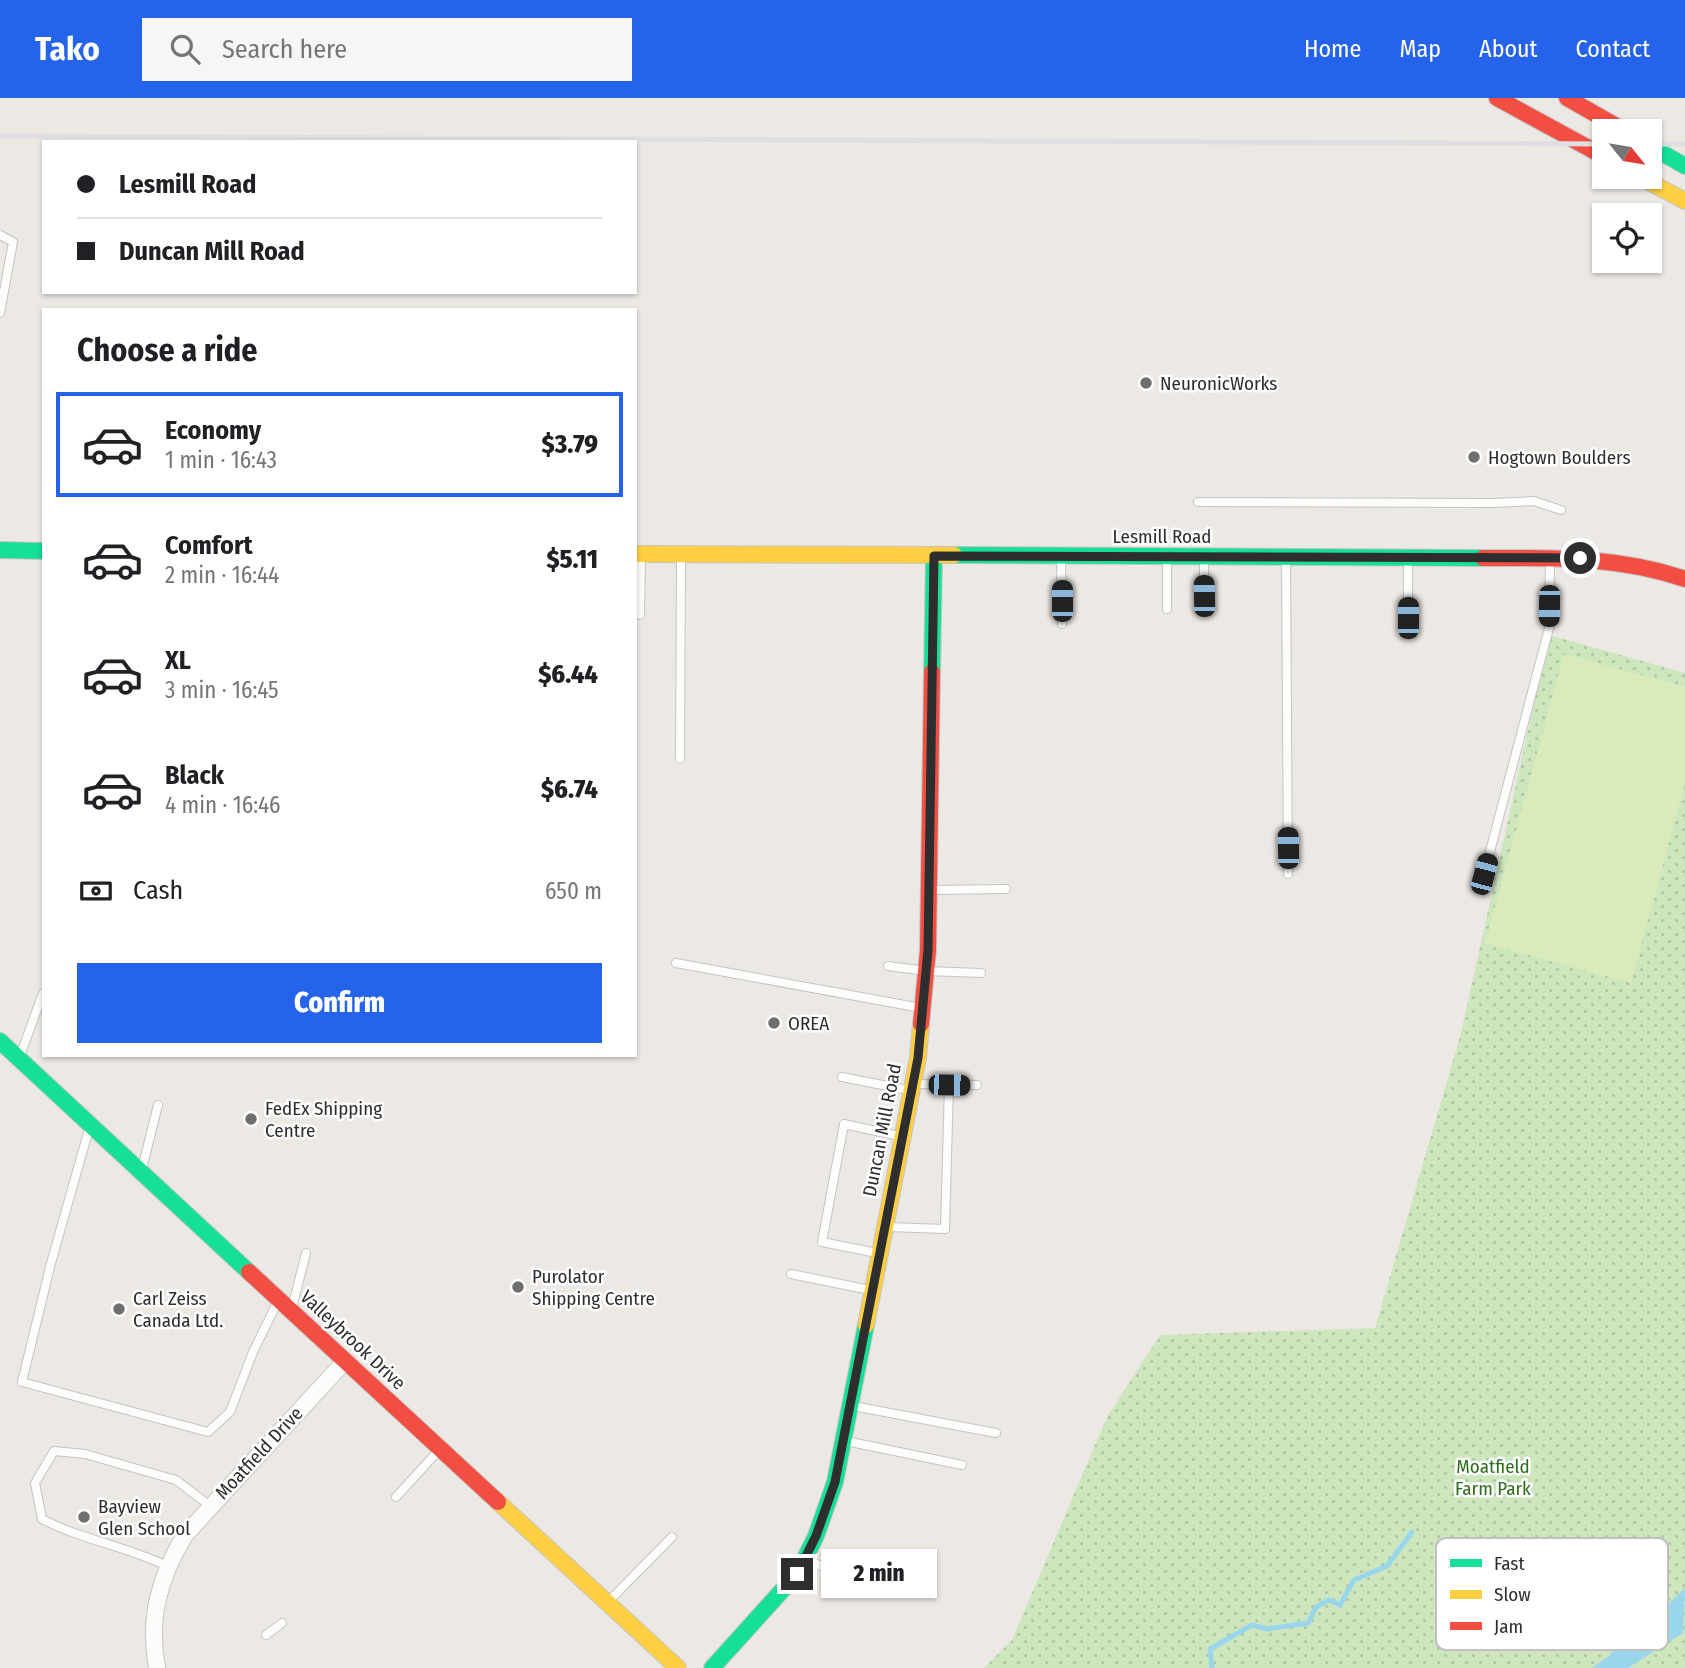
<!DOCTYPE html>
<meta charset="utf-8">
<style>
:root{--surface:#fff;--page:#f6f6f6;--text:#202124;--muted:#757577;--line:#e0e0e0;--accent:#2563eb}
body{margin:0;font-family:"Fira Sans Condensed",sans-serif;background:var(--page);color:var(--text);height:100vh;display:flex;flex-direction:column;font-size:26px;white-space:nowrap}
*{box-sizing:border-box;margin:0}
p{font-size:23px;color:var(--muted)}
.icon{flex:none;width:38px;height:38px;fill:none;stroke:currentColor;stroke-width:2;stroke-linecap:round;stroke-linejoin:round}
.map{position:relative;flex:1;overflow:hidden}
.panel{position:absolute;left:42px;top:210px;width:595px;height:749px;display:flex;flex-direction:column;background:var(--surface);border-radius:0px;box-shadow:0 2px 5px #0004}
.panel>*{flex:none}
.guide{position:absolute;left:42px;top:42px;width:595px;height:154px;border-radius:0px;box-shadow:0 2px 5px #0004;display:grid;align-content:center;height:154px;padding:0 35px;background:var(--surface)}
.needle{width:46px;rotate:120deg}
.controls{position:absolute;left:1592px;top:21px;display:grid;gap:14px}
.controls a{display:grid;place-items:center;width:70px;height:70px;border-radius:0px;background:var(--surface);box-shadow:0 2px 5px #0004;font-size:35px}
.end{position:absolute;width:32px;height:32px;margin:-16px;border:9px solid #2e2e2e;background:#fff;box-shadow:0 0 0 4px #fff}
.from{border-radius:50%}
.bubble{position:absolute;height:49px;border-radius:0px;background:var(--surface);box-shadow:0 2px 5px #0004;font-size:23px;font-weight:800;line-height:49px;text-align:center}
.car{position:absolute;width:21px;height:42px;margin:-21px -10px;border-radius:9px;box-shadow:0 0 5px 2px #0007;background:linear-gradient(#222 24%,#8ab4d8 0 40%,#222 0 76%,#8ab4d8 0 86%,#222 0)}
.guide b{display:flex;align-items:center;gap:24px;height:66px;font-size:26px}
.guide b+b{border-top:2px solid var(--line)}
.guide i{width:18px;height:18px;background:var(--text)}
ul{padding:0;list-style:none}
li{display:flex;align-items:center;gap:21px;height:105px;margin:0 14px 10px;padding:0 21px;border:4px solid transparent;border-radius:0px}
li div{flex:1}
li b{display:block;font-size:26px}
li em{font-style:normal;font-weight:800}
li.active{border-color:var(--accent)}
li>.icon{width:63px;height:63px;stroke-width:1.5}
h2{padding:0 35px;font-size:32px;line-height:84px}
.pay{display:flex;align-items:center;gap:18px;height:77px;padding:0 35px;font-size:26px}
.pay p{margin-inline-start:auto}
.action{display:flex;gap:14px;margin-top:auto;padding:14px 35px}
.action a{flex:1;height:80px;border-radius:0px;background:var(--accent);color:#fff;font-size:28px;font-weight:800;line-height:80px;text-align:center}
header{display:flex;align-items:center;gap:42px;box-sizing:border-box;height:98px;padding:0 35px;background:var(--accent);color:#fff}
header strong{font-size:33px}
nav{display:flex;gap:38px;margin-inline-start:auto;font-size:24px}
.search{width:490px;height:63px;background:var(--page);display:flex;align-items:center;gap:18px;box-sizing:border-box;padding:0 24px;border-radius:0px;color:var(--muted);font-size:26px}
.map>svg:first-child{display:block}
</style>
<header>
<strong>Tako</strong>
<div class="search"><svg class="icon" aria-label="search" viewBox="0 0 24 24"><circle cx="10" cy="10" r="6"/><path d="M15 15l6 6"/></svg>Search here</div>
<nav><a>Home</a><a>Map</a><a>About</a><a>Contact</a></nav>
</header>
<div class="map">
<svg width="1685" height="1570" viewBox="0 0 1685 1570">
<defs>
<pattern id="park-dots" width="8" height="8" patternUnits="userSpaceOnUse" patternTransform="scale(1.75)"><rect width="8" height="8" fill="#cee6be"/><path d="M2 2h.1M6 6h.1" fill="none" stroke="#b1c6a4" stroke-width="1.8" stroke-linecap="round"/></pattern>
</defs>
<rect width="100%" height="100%" fill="#ece8e4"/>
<path fill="url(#park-dots)" d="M 1549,537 L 1685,575 L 1685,1570 L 984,1570 L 1012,1542 L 1107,1319 L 1160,1237 L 1375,1230 L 1461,935 Z"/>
<path fill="#d9eabb" d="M 1564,556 L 1685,589 L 1685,685 L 1631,885 L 1485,845 Z"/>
<path fill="#99d6ec" d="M 1685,1490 L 1683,1535 L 1628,1570 L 1592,1570 L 1609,1558 L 1626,1539 L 1649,1525 Z"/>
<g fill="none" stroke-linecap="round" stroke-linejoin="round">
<path stroke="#99d6ec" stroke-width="5" d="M 1212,1570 L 1210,1551 L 1252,1527 L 1267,1531 L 1308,1525 L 1316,1509 L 1329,1502 L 1340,1507 L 1354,1482 L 1387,1468 L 1412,1434"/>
<g stroke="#c5c4c5" stroke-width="10">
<path id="lane" d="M 0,137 L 13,144 L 0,215
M 1198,404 L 1494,405 L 1534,403 L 1561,412
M 1061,459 L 1062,526
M 1167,462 L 1167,511
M 1204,462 L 1204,514
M 1286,462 L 1288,776
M 1408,463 L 1408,520
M 640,517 L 641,459
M 680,661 L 681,459
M 1484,776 L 1549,530 L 1550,462
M 932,792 L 1006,791
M 676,865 L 921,910
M 888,868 L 926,873 L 981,875
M 20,958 L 43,895
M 842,979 L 908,992
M 914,986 L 977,987
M 89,1031 L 51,1165 L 22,1284 L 208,1334 L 230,1314 L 253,1254 L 277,1205
M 142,1071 L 158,1007
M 888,1129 L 945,1131 L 949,987
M 877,1155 L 822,1144 L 844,1026 L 899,1038
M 791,1176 L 870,1192
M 292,1210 L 306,1155
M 853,1308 L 996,1335
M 846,1343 L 962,1367
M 396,1399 L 439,1352
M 807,1462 L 840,1476
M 167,1468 C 126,1448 82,1442 42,1421 L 35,1385 L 54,1353 L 85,1356 L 176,1382 L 210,1408
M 608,1504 L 672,1439
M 266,1537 L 282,1525"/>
</g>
<g stroke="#c5c4c5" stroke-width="18">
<path id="street" d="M 157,1570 C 148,1520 159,1480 185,1437 L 345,1263"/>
</g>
<g stroke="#c5c4c5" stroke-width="18">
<path id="fast" d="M 1650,48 L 1685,68
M 0,452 L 44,453
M 954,457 L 1483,460
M 932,574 L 934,458
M 0,943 L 249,1174
M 712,1570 L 797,1476 L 816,1438 L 835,1384 L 866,1227"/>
</g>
<g stroke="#c5c4c5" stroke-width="18">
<path id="slow" d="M 1640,79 L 1685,103
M 635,456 L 954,457
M 866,1227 L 918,960 L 921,926
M 498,1404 L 678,1570"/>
</g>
<g stroke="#c5c4c5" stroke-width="18">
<path id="jam" d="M 1497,0 L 1605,59
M 1567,0 L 1625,33
M 1483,460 C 1552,460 1619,458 1685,481
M 921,926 L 928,852 L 932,574
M 249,1174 L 498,1404"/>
</g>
<use href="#lane" stroke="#fcfcfb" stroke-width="8"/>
<use href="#street" stroke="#fcfcfb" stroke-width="16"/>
<use href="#fast" stroke="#16e098" stroke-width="16"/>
<use href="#slow" stroke="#ffcf43" stroke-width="16"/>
<use href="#jam" stroke="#f24e42" stroke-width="16"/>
<path stroke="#dfdfe1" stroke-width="5" d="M 0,38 L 1605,46
M 1650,46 L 1685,46"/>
</g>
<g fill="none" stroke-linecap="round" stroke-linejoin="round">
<path stroke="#2e2e2e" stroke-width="9" d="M 797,1476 L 816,1438 L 835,1384 L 918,960 L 928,852 L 934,458 L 1580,460"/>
</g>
<g fill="#706f6e" stroke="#fff" stroke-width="2.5">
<circle cx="1146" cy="285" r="7"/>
<circle cx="1474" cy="359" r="7"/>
<circle cx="774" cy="925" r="7"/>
<circle cx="251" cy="1021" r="7"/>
<circle cx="518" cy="1189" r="7"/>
<circle cx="119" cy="1211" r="7"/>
<circle cx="84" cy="1419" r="7"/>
</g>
<g text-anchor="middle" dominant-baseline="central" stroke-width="5" stroke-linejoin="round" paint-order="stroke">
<g font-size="19" fill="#2e2e2e" stroke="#fff" text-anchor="start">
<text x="1160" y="285">NeuronicWorks</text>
<text x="1488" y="359">Hogtown Boulders</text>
<text x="788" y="925">OREA</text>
<text x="265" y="1010">FedEx Shipping<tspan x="265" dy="22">Centre</tspan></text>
<text x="532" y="1178">Purolator<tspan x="532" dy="22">Shipping Centre</tspan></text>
<text x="133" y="1200">Carl Zeiss<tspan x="133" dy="22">Canada Ltd.</tspan></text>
<text x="98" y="1408">Bayview<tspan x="98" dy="22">Glen School</tspan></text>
</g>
<g font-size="19" fill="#2e2e2e" stroke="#fff">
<text x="1162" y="438">Lesmill Road</text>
<text transform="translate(882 1032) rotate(-79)">Duncan Mill Road</text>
<text transform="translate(353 1242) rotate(43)">Valleybrook Drive</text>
<text transform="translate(259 1355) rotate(-47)">Moatfield Drive</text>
</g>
<g font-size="19" fill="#2c6e1b" stroke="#fff">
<text x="1493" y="1368">Moatfield<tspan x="1493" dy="22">Farm Park</tspan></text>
</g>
</g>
<rect x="1436" y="1440" width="232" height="112" rx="10" fill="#fff" stroke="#c0c0c0" stroke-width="2"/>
<rect x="1450" y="1461" width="32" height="8" fill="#16e098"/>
<rect x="1450" y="1492" width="32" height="9" fill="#ffcf43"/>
<rect x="1450" y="1524" width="32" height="8" fill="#f24e42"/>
<g font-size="19" fill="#2e2e2e">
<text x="1494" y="1472">Fast</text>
<text x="1494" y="1503">Slow</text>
<text x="1494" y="1535">Jam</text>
</g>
</svg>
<div class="controls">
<a><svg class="needle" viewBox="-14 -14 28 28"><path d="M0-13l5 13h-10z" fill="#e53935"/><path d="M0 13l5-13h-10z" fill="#757577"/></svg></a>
<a><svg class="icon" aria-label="locate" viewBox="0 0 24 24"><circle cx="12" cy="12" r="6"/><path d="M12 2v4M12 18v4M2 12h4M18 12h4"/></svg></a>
</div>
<i class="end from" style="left:1580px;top:460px"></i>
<i class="end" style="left:797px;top:1476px"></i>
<div class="bubble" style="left:821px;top:1451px;width:116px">2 min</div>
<i class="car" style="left:1204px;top:498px;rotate:359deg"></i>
<i class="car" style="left:1062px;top:503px;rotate:0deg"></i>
<i class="car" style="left:1549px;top:508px;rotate:181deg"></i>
<i class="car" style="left:1408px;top:520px;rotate:0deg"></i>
<i class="car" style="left:1288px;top:750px;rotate:359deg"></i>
<i class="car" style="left:1484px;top:776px;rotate:15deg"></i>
<i class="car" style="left:949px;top:987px;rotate:91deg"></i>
<div class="guide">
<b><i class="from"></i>Lesmill Road</b>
<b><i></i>Duncan Mill Road</b>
</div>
<section class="panel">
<h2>Choose a ride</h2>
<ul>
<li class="active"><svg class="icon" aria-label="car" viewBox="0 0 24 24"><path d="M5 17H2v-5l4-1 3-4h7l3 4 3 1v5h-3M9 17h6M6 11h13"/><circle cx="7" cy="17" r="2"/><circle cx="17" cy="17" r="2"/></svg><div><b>Economy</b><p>1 min · 16:43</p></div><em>$3.79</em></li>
<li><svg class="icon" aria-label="car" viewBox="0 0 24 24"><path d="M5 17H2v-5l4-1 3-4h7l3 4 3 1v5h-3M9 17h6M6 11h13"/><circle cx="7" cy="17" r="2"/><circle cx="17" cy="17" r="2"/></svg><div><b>Comfort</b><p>2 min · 16:44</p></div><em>$5.11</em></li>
<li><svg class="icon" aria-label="car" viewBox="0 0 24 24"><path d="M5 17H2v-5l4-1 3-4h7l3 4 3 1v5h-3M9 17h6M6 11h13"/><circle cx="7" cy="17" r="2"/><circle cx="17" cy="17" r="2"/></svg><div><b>XL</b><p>3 min · 16:45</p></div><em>$6.44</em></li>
<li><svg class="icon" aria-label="car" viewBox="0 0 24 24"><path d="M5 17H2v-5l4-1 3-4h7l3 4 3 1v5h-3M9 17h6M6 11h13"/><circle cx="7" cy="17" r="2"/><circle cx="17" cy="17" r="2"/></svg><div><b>Black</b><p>4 min · 16:46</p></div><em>$6.74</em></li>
</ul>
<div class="pay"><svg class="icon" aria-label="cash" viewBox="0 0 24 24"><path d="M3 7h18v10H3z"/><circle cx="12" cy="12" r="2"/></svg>Cash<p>650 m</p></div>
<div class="action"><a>Confirm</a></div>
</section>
</div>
